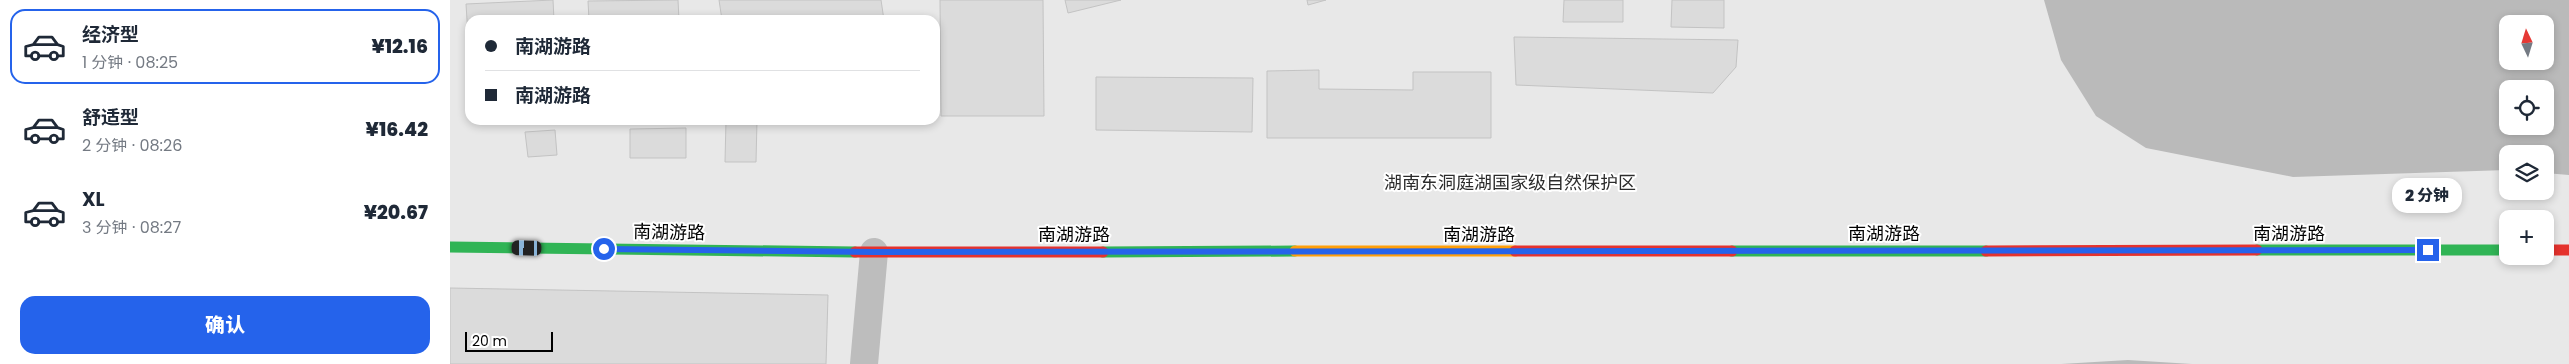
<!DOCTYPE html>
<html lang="zh">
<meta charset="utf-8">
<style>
:root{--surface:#fff;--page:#f2f2f3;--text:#1f2937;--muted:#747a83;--line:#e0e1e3;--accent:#2563eb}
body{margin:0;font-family:Poppins,"Noto Sans SC",sans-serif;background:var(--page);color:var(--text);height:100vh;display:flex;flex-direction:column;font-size:19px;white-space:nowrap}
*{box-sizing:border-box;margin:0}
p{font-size:16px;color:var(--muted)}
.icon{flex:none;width:28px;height:28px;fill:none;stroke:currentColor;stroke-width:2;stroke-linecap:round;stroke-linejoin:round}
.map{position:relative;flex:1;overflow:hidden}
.sheet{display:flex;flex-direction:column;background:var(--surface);width:450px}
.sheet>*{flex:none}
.hud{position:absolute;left:15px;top:15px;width:475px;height:110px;border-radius:15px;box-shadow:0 2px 8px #0003;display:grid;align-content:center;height:110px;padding:0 20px;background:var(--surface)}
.needle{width:32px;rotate:356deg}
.buttons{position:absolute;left:2049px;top:15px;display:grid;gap:10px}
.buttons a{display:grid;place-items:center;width:55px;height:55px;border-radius:10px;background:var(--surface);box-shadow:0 2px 8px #0003;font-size:25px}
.scale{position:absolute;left:15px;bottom:12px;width:88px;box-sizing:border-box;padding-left:5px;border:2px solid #000;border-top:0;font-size:14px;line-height:18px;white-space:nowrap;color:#000;-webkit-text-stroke:4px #fff;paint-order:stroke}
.end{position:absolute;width:22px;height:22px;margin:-11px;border:6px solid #2563eb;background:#fff;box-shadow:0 0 0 2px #fff}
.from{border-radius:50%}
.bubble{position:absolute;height:35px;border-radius:15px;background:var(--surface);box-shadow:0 2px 8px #0003;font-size:16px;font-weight:800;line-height:35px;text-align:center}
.car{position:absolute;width:15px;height:30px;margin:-15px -8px;border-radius:6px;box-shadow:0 0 4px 1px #0007;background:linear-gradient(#222 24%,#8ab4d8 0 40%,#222 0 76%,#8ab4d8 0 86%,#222 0)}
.hud b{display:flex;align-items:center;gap:18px;height:48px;font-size:19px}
.hud b+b{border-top:1px solid var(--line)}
.hud i{width:12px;height:12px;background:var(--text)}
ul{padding:9px 0 0;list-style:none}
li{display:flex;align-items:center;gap:15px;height:75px;margin:0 10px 8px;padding:0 10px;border:2px solid transparent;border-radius:15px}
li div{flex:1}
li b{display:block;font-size:19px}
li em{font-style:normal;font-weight:800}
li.current{border-color:var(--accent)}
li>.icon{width:45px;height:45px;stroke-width:1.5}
.action{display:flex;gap:10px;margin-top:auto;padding:10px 20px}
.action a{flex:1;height:58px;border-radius:15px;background:var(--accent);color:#fff;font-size:20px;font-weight:800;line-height:58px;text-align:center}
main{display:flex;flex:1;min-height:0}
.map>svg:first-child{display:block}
</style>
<main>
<section class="sheet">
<ul>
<li class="current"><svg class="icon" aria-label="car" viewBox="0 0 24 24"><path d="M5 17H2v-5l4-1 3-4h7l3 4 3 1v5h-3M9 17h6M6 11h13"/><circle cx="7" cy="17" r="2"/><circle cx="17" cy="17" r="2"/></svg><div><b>经济型</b><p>1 分钟 · 08:25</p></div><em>¥12.16</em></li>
<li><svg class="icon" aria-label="car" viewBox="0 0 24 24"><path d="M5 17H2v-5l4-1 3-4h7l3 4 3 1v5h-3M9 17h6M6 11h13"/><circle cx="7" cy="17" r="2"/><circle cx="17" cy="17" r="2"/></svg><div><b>舒适型</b><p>2 分钟 · 08:26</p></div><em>¥16.42</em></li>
<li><svg class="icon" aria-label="car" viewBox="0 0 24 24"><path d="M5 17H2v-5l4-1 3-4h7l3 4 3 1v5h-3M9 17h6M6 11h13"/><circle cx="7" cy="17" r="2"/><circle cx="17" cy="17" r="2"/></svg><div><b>XL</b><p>3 分钟 · 08:27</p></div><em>¥20.67</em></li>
</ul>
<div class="action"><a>确认</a></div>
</section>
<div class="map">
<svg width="2119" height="364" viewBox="0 0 2119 364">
<rect width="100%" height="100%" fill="#fff"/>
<path fill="#e8e8e8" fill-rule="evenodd" d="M 0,0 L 2119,0 L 2119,364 L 0,364 ZM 20,20 L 485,20 L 485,120 L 20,120 ZM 2058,24 L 2095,24 L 2095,61 L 2058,61 ZM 2058,89 L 2095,89 L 2095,126 L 2058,126 ZM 2058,154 L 2095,154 L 2095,191 L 2058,191 ZM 2058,219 L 2095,219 L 2095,256 L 2058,256 Z"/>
<path fill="#bababa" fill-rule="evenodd" d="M 1594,0 L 2119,0 L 2119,175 L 2095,173 L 2095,154 L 2058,154 L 2057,170 L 1843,177 L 1696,148 L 1646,116 L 1611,60 ZM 2058,24 L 2095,24 L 2095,61 L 2058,61 ZM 2058,89 L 2095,89 L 2095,126 L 2058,126 Z
M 1678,360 L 1742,364 L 1611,364 Z"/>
<path fill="#dbdbdb" stroke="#c3c3c3" d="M 103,0 L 104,20 L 20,20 L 20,67 L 16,4 Z
M 228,0 L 229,20 L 139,20 L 138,1 Z
M 269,0 L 431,0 L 434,20 L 272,20 Z
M 490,0 L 593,0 L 594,116 L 491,116 Z
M 615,0 L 671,0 L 618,13 Z
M 857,0 L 876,0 L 858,5 Z
M 1114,0 L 1173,0 L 1173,22 L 1113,22 Z
M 1222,0 L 1274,0 L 1274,28 L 1221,27 Z
M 1064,37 L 1288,40 L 1286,67 L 1263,93 L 1066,85 Z
M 869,70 L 869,89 L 963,90 L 963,72 L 1041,72 L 1041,138 L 817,138 L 817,71 Z
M 646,77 L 803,78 L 802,132 L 646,130 Z
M 276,120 L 307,120 L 306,162 L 275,162 Z
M 236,128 L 236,158 L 180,158 L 180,129 Z
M 105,130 L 107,155 L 78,157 L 75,132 Z
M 0,288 L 378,295 L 376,364 L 0,364 Z"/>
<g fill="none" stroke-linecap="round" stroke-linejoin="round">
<path stroke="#bdbdbd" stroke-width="28" d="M 414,364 L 424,252"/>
<path stroke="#30b455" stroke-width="11" d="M 0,247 L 405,252
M 1807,250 L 2058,250
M 1282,251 L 1536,251
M 653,252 L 845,251"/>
<path stroke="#ff9f0a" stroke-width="11" d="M 845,251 L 1065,251"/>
<path stroke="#e5322d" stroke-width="11" d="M 2095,250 L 2119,250
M 1065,251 L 1282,251
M 1536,251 L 1807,250
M 405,252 L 653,252"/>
</g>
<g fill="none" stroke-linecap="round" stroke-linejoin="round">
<path stroke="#2563eb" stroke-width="6" d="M 154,249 L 424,252 L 1978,250"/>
</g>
<g text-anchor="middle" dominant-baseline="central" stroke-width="4" stroke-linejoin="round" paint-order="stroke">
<g font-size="18" fill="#2c2c2c" stroke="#fff">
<text x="1060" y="182">湖南东洞庭湖国家级自然保护区</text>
</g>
<g font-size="18" fill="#000" stroke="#fff">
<text transform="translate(219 232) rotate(1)">南湖游路</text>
<text x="1434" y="233">南湖游路</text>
<text x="1839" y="233">南湖游路</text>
<text x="624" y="234">南湖游路</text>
<text x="1029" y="234">南湖游路</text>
</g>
</g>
</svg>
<div class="buttons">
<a><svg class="needle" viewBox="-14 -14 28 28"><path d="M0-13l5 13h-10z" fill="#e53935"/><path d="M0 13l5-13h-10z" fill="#747a83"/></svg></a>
<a><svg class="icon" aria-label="locate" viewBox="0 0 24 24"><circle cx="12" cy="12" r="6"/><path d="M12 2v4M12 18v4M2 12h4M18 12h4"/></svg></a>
<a><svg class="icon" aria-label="layers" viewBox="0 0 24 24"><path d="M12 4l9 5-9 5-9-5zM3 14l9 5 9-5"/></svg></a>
<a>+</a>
</div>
<div class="scale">20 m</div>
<i class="end from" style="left:154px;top:249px"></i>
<i class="end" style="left:1978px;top:250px"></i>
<div class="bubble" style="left:1942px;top:178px;width:70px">2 分钟</div>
<i class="car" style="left:77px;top:248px;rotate:271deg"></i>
<div class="hud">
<b><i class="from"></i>南湖游路</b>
<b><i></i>南湖游路</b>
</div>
</div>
</main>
